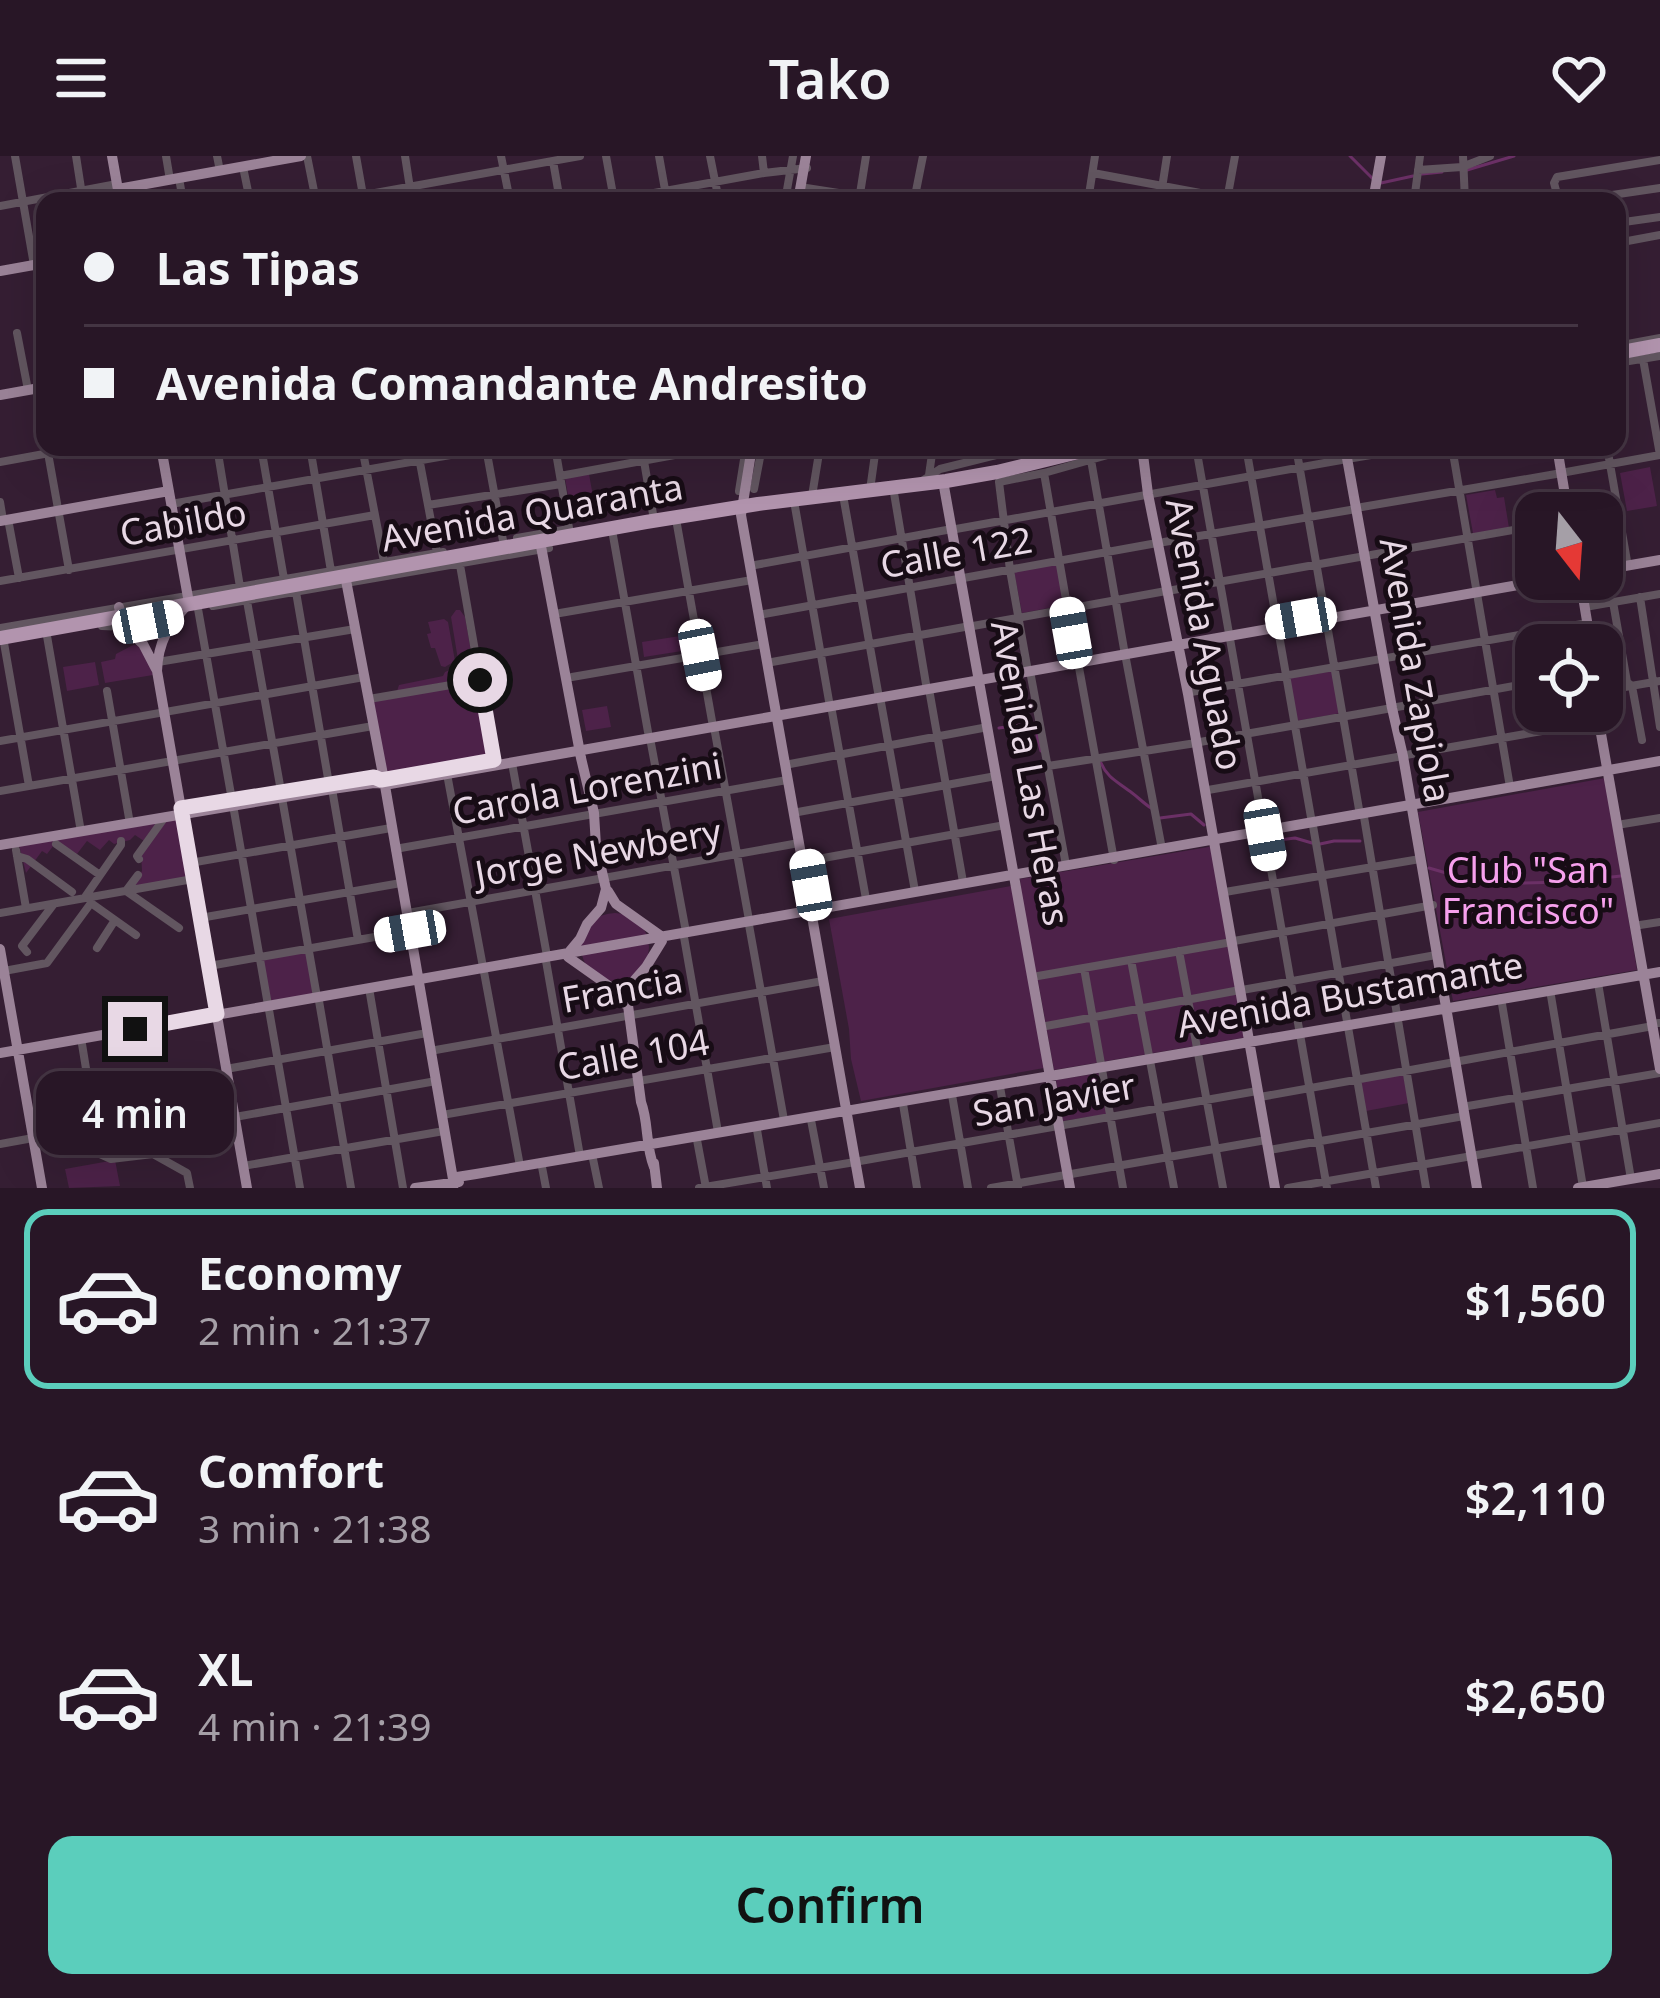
<!DOCTYPE html>
<meta charset="utf-8">
<style>
:root{--surface:#281626;--page:#301f2e;--text:#f1f3f6;--muted:#a59fa7;--line:#443543;--accent:#5bcebc}
body{margin:0;font-family:"Noto Sans",sans-serif;background:var(--page);color:var(--text);height:100vh;display:flex;flex-direction:column;font-size:45px;white-space:nowrap}
*{box-sizing:border-box;margin:0}
p{font-size:39px;color:var(--muted)}
.icon{flex:none;width:66px;height:66px;fill:none;stroke:currentColor;stroke-width:2;stroke-linecap:round;stroke-linejoin:round}
.map{position:relative;height:1032px;overflow:hidden}
.drawer{display:flex;flex-direction:column;background:var(--surface);flex:1}
.drawer>*{flex:none}
.top-card{position:absolute;left:36px;top:36px;width:1590px;height:264px;border-radius:24px;box-shadow:0 12px 48px #0002,0 0 0 3px var(--line);display:grid;align-content:center;height:264px;padding:0 48px;background:var(--surface)}
.needle{width:78px;rotate:163deg}
.tools{position:absolute;left:1515px;top:336px;display:grid;gap:24px}
.tools a{display:grid;place-items:center;width:108px;height:108px;border-radius:24px;background:var(--surface);box-shadow:0 12px 48px #0002,0 0 0 3px var(--line);font-size:60px}
.end{position:absolute;width:54px;height:54px;margin:-27px;border:15px solid #e8d8e5;background:#111;box-shadow:0 0 0 6px #111}
.from{border-radius:50%}
.bubble{position:absolute;height:84px;border-radius:24px;background:var(--surface);box-shadow:0 12px 48px #0002,0 0 0 3px var(--line);font-size:39px;font-weight:600;line-height:84px;text-align:center}
.car{position:absolute;width:36px;height:72px;margin:-36px -18px;border-radius:15px;box-shadow:0 0 9px 3px #0007;background:linear-gradient(#fff 24%,#345 0 40%,#fff 0 76%,#345 0 86%,#fff 0)}
.top-card b{display:flex;align-items:center;gap:42px;height:114px;font-size:45px}
.top-card b+b{border-top:3px solid var(--line)}
.top-card i{width:30px;height:30px;background:var(--text)}
ul{padding:21px 0 0;list-style:none}
li{display:flex;align-items:center;gap:36px;height:180px;margin:0 24px 18px;padding:0 24px;border:6px solid transparent;border-radius:24px}
li div{flex:1}
li b{display:block;font-size:45px}
li em{font-style:normal;font-weight:600}
li.on{border-color:var(--accent)}
li>.icon{width:108px;height:108px;stroke-width:1.5}
.action{display:flex;gap:24px;margin-top:auto;padding:24px 48px}
.action a{flex:1;height:138px;border-radius:24px;background:var(--accent);color:#111;font-size:48px;font-weight:600;line-height:138px;text-align:center}
header{display:flex;justify-content:space-between;align-items:center;height:156px;padding:0 48px;background:var(--surface);font-size:54px;font-weight:600}
.map>svg:first-child{display:block}
</style>
<header><svg class="icon" aria-label="menu" viewBox="0 0 24 24"><path d="M4 6h16M4 12h16M4 18h16"/></svg>Tako<svg class="icon" aria-label="heart" viewBox="0 0 24 24"><path d="M12 20l-8-8c-3-5 5-10 8-4 3-6 11-1 8 4z"/></svg></header>
<div class="map">
<svg width="1660" height="1032" viewBox="0 0 1660 1032">
<rect width="100%" height="100%" fill="#351e33"/>
<path fill="#4d2249" d="M 1650,311 L 1657,350 L 1627,355 L 1620,317 Z
M 589,318 L 596,357 L 572,362 L 565,322 Z
M 1495,334 L 1497,342 L 1504,341 L 1509,372 L 1476,378 L 1473,377 L 1466,339 Z
M 1057,407 L 1065,449 L 1022,457 L 1014,415 Z
M 456,454 L 460,454 L 465,461 L 475,518 L 473,521 L 397,535 L 399,529 L 443,520 L 445,516 L 459,510 L 451,461 Z
M 444,463 L 448,466 L 455,505 L 445,511 L 441,510 L 435,492 L 431,492 L 427,478 L 431,477 L 428,466 Z
M 680,480 L 682,495 L 644,501 L 642,486 Z
M 133,489 L 143,490 L 153,519 L 105,527 L 101,506 L 115,503 L 116,498 Z
M 95,506 L 99,529 L 67,535 L 63,511 Z
M 1334,515 L 1341,557 L 1296,565 L 1289,522 Z
M 479,527 L 492,602 L 386,621 L 372,546 Z
M 607,550 L 611,571 L 586,575 L 582,554 Z
M 1605,622 L 1637,814 L 1453,845 L 1418,656 Z
M 179,661 L 190,721 L 131,732 L 142,715 L 141,697 L 166,663 Z
M 159,664 L 144,685 L 135,679 L 130,684 L 114,688 L 109,684 L 100,694 L 87,685 L 77,698 L 59,687 L 54,689 L 47,698 L 42,695 L 26,717 L 19,689 Z
M 1214,690 L 1247,881 L 1054,914 L 1037,819 L 1044,912 L 861,945 L 851,903 L 849,873 L 829,763 L 1011,730 L 1021,732 L 1020,723 Z
M581 791a34 34 0 1 1 68 0a34 34 0 1 1-68 0Z
M 307,795 L 315,839 L 269,847 L 262,803 Z
M 1100,917 L 1107,958 L 1063,965 L 1056,924 Z
M 1403,917 L 1409,947 L 1366,955 L 1360,925 Z
M 227,940 L 232,973 L 221,967 L 216,975 L 207,971 L 203,979 L 188,971 L 198,953 L 213,961 Z
M 115,1004 L 120,1030 L 69,1032 L 65,1013 Z"/>
<g fill="none" stroke-linecap="round" stroke-linejoin="round">
<path stroke="#6b3066" stroke-width="3" d="M 1350,0 L 1372,22
M 1467,14 L 1514,0
M 1422,18 L 1442,16
M 1381,27 L 1413,20
M 999,572 L 1034,567 L 1041,595
M 1101,607 C 1107,621 1116,625 1128,634 C 1136,639 1143,647 1151,652
M 1160,662 L 1191,658 L 1204,669
M 1279,684 L 1295,682 L 1312,687
M 1320,688 L 1334,685 L 1360,685
M 1429,712 L 1484,728 L 1565,726 L 1621,720"/>
<path stroke="#625660" stroke-width="8" d="M 15,0 L 34,109
M 76,0 L 83,45
M 166,0 L 170,24
M 217,0 L 220,15
M 307,0 L 316,45
M 356,0 L 364,45
M 405,0 L 412,45
M 501,0 L 510,45
M 606,0 L 614,44
M 659,0 L 667,45
M 710,0 L 719,45
M 762,0 L 764,17
M 1463,0 L 1465,45
M 553,5 L 560,45
M 243,11 L 250,45
M 1418,14 L 1462,11 L 1490,0
M 1093,17 L 1227,42
M 179,22 L 183,45
M 800,31 L 890,45
M 859,44 L 866,0
M 1227,44 L 1235,0
M 331,45 L 580,0
M 610,45 L 764,17 L 807,12
M 785,45 L 793,0
M 914,45 L 923,0
M 1088,45 L 1095,0
M 1160,45 L 1167,0
M 1414,45 L 1420,0
M 1559,45 L 1554,27 L 1557,21 L 1660,4
M 1571,45 L 1660,32
M 0,50 L 117,28
M 1617,67 L 1660,61
M 1617,87 L 1660,79
M 17,177 L 28,234
M 1617,190 L 1660,182
M 1643,203 L 1660,299
M 1617,207 L 1660,200
M 217,291 L 240,431
M 261,291 L 284,423
M 310,291 L 331,415
M 362,291 L 384,406
M 417,291 L 438,402
M 555,291 L 569,372
M 648,291 L 644,305 L 654,364
M 1196,291 L 1264,675
M 1246,291 L 1312,667
M 1296,291 L 1325,458
M 1452,291 L 1510,631
M 1607,291 L 1627,405
M 486,292 L 504,390
M 48,297 L 69,414
M 1353,302 L 1418,291
M 1091,304 L 1124,493
M 0,306 L 82,291
M 1044,317 L 1076,501
M 1561,317 L 1660,299
M 929,319 L 933,291
M 560,320 L 718,291
M 919,327 L 940,313 L 1029,291
M 893,331 L 926,528
M 754,333 L 762,291
M 870,334 L 876,291
M 739,335 L 746,291
M 843,339 L 878,536
M 812,340 L 820,291
M 794,345 L 829,545
M 0,346 L 3,364
M 171,348 L 496,291
M 428,349 L 561,328
M 1362,351 L 1556,318
M 8,363 L 19,422
M 676,363 L 712,565
M 956,373 L 1347,303
M 612,374 L 648,576
M 517,382 L 569,373
M 1164,386 L 1356,353
M 1371,399 L 1536,370
M 460,409 L 494,604
M 755,409 L 952,373
M 0,425 L 375,359
M 1173,434 L 1365,400
M 296,436 L 329,628
M 1640,441 L 1660,571
M 247,445 L 281,635
M 1613,446 L 1627,526 L 1632,530 L 1642,584
M 213,450 L 549,392
M 1585,451 L 1660,438
M 198,453 L 232,644
M 560,457 L 752,424
M 764,458 L 1157,387
M 1326,463 L 1360,659
M 102,470 L 124,471 L 175,459
M 973,470 L 1166,435
M 0,472 L 443,396
M 47,480 L 80,670
M 4,487 L 29,630
M 1125,498 L 1162,693
M 158,506 L 355,473
M 772,506 L 970,470
M 1078,506 L 1114,704
M 1027,510 L 1010,414 L 999,326 L 1044,317 L 1136,291
M 1030,515 L 1066,709
M 572,521 L 764,488
M 929,533 L 963,726
M 107,535 L 129,662
M 1602,535 L 1660,525
M 1191,536 L 1582,468
M 880,541 L 915,735
M 369,543 L 480,524
M 831,550 L 866,743
M 1397,551 L 1536,526
M 714,571 L 749,764
M 650,582 L 686,776
M 0,585 L 364,521
M 1200,586 L 1392,552
M 1406,599 L 1599,565
M 512,607 L 547,800
M 790,608 L 988,571
M 1048,610 L 1196,587
M 447,618 L 483,811
M 332,633 L 358,784
M 1208,634 L 1403,600
M 0,635 L 373,570
M 282,642 L 317,841
M 233,649 L 268,849
M 798,656 L 996,620
M 1364,661 L 1426,1032
M 1623,668 L 1660,662
M 1313,670 L 1376,1032
M 1265,679 L 1327,1032
M 56,688 L 100,719
M 395,693 L 787,624
M 16,694 L 26,752
M 17,700 L 27,703 L 72,736
M 139,703 L 137,700 L 165,661
M 807,705 L 1005,669
M 190,707 L 391,672
M 138,719 L 126,735 L 179,772
M 1225,736 L 1420,703
M 85,741 L 121,689 L 121,685
M 91,747 L 136,779
M 0,757 L 193,723
M 408,757 L 799,687
M 200,762 L 401,727
M 749,769 L 784,964
M 1640,769 L 1660,766
M 684,781 L 718,976
M 1234,785 L 1433,749
M 97,792 L 115,764
M 1179,795 L 1223,1032
M 27,796 L 22,790 L 53,749
M 1131,804 L 1174,1032
M 546,805 L 580,1000
M 209,810 L 409,775
M 1084,812 L 1123,1032
M 4,815 L 47,807 L 91,747 L 90,741
M 484,816 L 520,1010
M 1038,820 L 1232,786
M 1598,827 L 1631,1023
M 369,832 L 403,1032
M 1242,834 L 1436,799
M 1550,834 L 1583,1031
M 1501,842 L 1533,1032
M 319,845 L 351,1032
M 269,854 L 300,1032
M 1658,867 L 1660,867
M 1046,870 L 1240,834
M 81,882 L 100,998 L 111,1003 L 153,998 L 187,1017 L 190,1032
M 430,895 L 823,825
M 1460,905 L 1653,870
M 226,913 L 427,877
M 1000,931 L 1018,1031
M 952,939 L 968,1032
M 1260,941 L 1455,906
M 903,948 L 917,1032
M 1468,950 L 1660,917
M 442,959 L 835,891
M 235,961 L 436,925
M 811,964 L 824,1032
M 757,974 L 767,1032
M 697,984 L 706,1032
M 0,988 L 33,982
M 1269,994 L 1464,960
M 1477,999 L 1660,967
M 593,1003 L 599,1032
M 860,1005 L 1257,935
M 243,1010 L 444,975
M 542,1011 L 546,1032
M 699,1032 L 855,1006
M 991,1032 L 1266,984
M 1288,1032 L 1472,1000"/>
<path stroke="#9b8398" stroke-width="10" d="M 112,0 L 120,45
M 118,33 L 301,0
M 798,45 L 806,0
M 1373,45 L 1381,0
M 0,115 L 45,107
M 0,239 L 45,231
M 161,291 L 189,447 C 169,468 158,486 157,515 L 247,1032
M 752,291 L 741,359 L 860,1032
M 1142,291 L 1148,338 L 1188,538 L 1275,1032
M 1345,291 L 1392,552 L 1403,600 L 1477,1032
M 1557,291 L 1568,357
M 943,325 L 1070,1032
M 0,365 L 169,335
M 540,385 L 581,602 L 594,657 L 596,690 L 606,733 L 601,752 L 587,768 L 580,783 L 570,795
M 1602,414 L 1660,404
M 345,419 L 384,624 L 454,1029
M 1580,423 L 1591,489
M 119,451 L 124,471 L 143,488 L 156,513
M 1597,555 L 1660,913
M 0,689 L 332,633 L 374,627 L 390,628 L 1552,423
M 608,735 L 616,748 L 661,780
M 0,793 L 42,1032
M 568,801 L 619,837 L 625,848
M 0,897 L 1660,605
M 654,1007 L 657,1032
M 654,1011 C 645,989 649,967 641,946 L 627,842 L 632,827 L 646,811 L 662,785
M 453,1025 L 457,1021 L 476,1018 L 1660,816
M 415,1032 L 459,1026
M 1578,1032 L 1660,1018"/>
<path stroke="#b294ae" stroke-width="14" d="M 1617,197 L 1660,189
M 0,482 L 646,366 L 758,348 L 946,325 L 997,316 L 1099,291"/>
</g>
<g fill="none" stroke-linecap="round" stroke-linejoin="round">
<path stroke="#e8d8e5" stroke-width="15" d="M 135,873 L 217,858 L 181,652 L 374,621 L 381,624 L 494,604 L 480,524"/>
</g>
<g text-anchor="middle" dominant-baseline="central" stroke-width="10" stroke-linejoin="round" paint-order="stroke">
<g font-size="36" fill="#e8d8e5" stroke="#170c15">
<text transform="translate(532 356) rotate(-10)">Avenida Quaranta</text>
<text transform="translate(183 366) rotate(-10)">Cabildo</text>
<text transform="translate(956 396) rotate(-10)">Calle 122</text>
<text transform="translate(1205 478) rotate(79)">Avenida Aguado</text>
<text transform="translate(1416 514) rotate(80)">Avenida Zapiola</text>
<text transform="translate(1031 617) rotate(80)">Avenida Las Heras</text>
<text transform="translate(587 632) rotate(-10)">Carola Lorenzini</text>
<text transform="translate(598 696) rotate(-10)">Jorge Newbery</text>
<text transform="translate(622 833) rotate(-10)">Francia</text>
<text transform="translate(1350 838) rotate(-10)">Avenida Bustamante</text>
<text transform="translate(633 898) rotate(-10)">Calle 104</text>
<text transform="translate(1054 943) rotate(-10)">San Javier</text>
</g>
<g font-size="36" fill="#f6a0ed" stroke="#170c15">
<text x="1528" y="713">Club "San<tspan x="1528" dy="41">Francisco"</tspan></text>
</g>
</g>
</svg>
<div class="tools">
<a><svg class="needle" viewBox="-14 -14 28 28"><path d="M0-13l5 13h-10z" fill="#e53935"/><path d="M0 13l5-13h-10z" fill="#a59fa7"/></svg></a>
<a><svg class="icon" aria-label="locate" viewBox="0 0 24 24"><circle cx="12" cy="12" r="6"/><path d="M12 2v4M12 18v4M2 12h4M18 12h4"/></svg></a>
</div>
<i class="end from" style="left:480px;top:524px"></i>
<i class="end" style="left:135px;top:873px"></i>
<div class="bubble" style="left:36px;top:915px;width:198px">4 min</div>
<i class="car" style="left:1301px;top:462px;rotate:260deg"></i>
<i class="car" style="left:148px;top:466px;rotate:79deg"></i>
<i class="car" style="left:1071px;top:477px;rotate:350deg"></i>
<i class="car" style="left:700px;top:499px;rotate:169deg"></i>
<i class="car" style="left:1265px;top:679px;rotate:170deg"></i>
<i class="car" style="left:811px;top:729px;rotate:350deg"></i>
<i class="car" style="left:410px;top:775px;rotate:260deg"></i>
<div class="top-card">
<b><i class="from"></i>Las Tipas</b>
<b><i></i>Avenida Comandante Andresito</b>
</div>
</div>
<section class="drawer">
<ul>
<li class="on"><svg class="icon" aria-label="car" viewBox="0 0 24 24"><path d="M5 17H2v-5l4-1 3-4h7l3 4 3 1v5h-3M9 17h6M6 11h13"/><circle cx="7" cy="17" r="2"/><circle cx="17" cy="17" r="2"/></svg><div><b>Economy</b><p>2 min · 21:37</p></div><em>$1,560</em></li>
<li><svg class="icon" aria-label="car" viewBox="0 0 24 24"><path d="M5 17H2v-5l4-1 3-4h7l3 4 3 1v5h-3M9 17h6M6 11h13"/><circle cx="7" cy="17" r="2"/><circle cx="17" cy="17" r="2"/></svg><div><b>Comfort</b><p>3 min · 21:38</p></div><em>$2,110</em></li>
<li><svg class="icon" aria-label="car" viewBox="0 0 24 24"><path d="M5 17H2v-5l4-1 3-4h7l3 4 3 1v5h-3M9 17h6M6 11h13"/><circle cx="7" cy="17" r="2"/><circle cx="17" cy="17" r="2"/></svg><div><b>XL</b><p>4 min · 21:39</p></div><em>$2,650</em></li>
</ul>
<div class="action"><a>Confirm</a></div>
</section>
